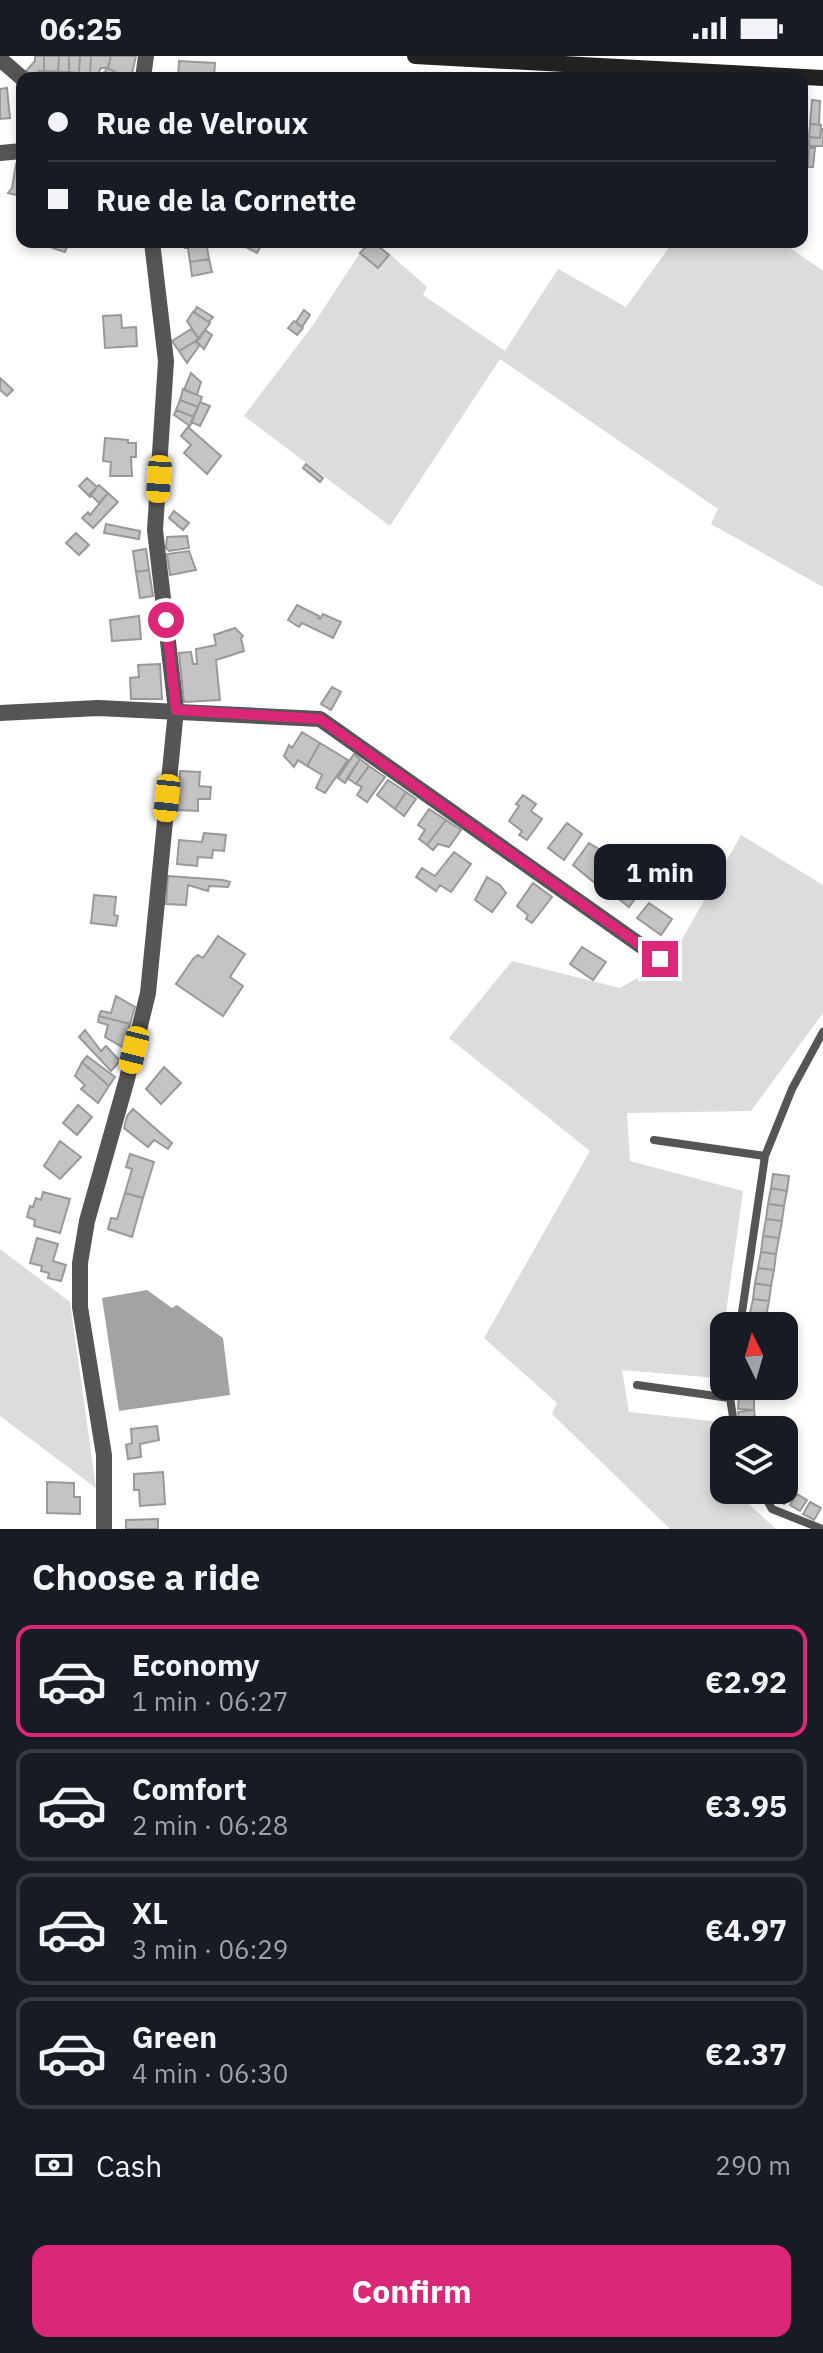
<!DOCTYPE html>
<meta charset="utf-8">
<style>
:root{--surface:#171b24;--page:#242831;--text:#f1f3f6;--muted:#9ea1a6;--line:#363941;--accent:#db2777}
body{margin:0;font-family:"IBM Plex Sans",sans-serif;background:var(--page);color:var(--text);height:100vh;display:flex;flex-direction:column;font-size:30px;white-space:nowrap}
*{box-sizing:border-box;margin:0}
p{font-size:26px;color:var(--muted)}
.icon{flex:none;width:44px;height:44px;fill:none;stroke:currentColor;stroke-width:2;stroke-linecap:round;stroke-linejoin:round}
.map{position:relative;height:1473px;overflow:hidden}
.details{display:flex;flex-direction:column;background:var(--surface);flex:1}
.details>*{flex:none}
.guide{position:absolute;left:16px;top:16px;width:792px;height:176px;border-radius:16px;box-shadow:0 4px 12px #0003;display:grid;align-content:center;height:176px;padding:0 32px;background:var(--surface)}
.needle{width:52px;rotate:355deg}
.buttons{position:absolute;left:710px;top:1256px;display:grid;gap:16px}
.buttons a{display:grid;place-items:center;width:88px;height:88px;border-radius:16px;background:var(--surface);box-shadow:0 4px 12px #0003;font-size:40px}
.end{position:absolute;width:36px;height:36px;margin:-18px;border:10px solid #db2777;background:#fff;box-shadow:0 0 0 4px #fff}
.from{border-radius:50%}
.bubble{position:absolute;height:56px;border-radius:16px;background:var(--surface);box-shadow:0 4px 12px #0003;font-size:26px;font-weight:700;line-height:56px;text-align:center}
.car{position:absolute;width:24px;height:48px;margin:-24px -12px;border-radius:10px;box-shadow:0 0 6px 2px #0007;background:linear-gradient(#f5c518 24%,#345 0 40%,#f5c518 0 76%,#345 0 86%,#f5c518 0)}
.guide b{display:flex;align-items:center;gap:28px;height:76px;font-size:30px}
.guide b+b{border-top:2px solid var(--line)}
.guide i{width:20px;height:20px;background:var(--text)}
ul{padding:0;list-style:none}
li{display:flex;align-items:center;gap:24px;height:112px;margin:0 16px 12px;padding:0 16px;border:4px solid var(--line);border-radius:16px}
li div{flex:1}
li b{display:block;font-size:30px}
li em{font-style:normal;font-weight:700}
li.on{border-color:var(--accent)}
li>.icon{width:72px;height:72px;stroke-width:1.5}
h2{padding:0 32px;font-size:36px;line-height:96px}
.pay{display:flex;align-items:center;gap:20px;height:88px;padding:0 32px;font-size:30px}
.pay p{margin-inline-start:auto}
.cta{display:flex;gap:16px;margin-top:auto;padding:16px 32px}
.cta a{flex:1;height:92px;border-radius:16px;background:var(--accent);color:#fff;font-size:32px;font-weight:700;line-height:92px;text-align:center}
.status{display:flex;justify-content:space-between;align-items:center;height:56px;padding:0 40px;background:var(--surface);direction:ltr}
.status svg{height:22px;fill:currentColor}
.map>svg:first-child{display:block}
</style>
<div class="status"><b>06:25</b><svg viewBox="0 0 49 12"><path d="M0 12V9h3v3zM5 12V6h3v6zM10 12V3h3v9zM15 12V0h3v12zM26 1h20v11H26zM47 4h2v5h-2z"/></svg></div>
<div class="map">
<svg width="823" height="1473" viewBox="0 0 823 1473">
<rect width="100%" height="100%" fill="#fff"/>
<path fill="#dcdcdc" d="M 367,186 L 376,186 L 427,231 L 423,239 L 505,295 L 558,213 L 626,251 L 673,186 L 782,186 L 823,215 L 823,531 L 711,468 L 718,453 L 500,303 L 390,470 L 244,360 L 313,269 Z
M 741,779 L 823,829 L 823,957 L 751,1055 L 627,1057 L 630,1105 L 743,1135 L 717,1322 L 622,1314 L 629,1356 L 712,1365 L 724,1392 L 724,1434 L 743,1434 L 750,1449 L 776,1473 L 670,1473 L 552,1358 L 557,1347 L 484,1282 L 590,1095 L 449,982 L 512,905 L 620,932 L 671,903 Z
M 0,1193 L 70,1246 L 96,1432 L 0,1360 Z"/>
<path fill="#a3a3a3" d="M 147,1234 L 172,1252 L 177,1249 L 223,1282 L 230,1339 L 119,1355 L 102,1242 Z"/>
<path fill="#c4c4c4" stroke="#999" stroke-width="2" d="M 35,0 L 44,0 L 44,15 L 39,15 L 34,21 L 26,15 L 35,5 Z
M 44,0 L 59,0 L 58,16 L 44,15 Z
M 59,0 L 69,0 L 69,16 L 58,16 Z
M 69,0 L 80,0 L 79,17 L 69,16 Z
M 80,0 L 91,0 L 90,18 L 79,17 Z
M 91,0 L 111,0 L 108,12 L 101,12 L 98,18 L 90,18 Z
M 111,0 L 136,0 L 131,22 L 115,22 L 117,17 L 108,12 Z
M 179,5 L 215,7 L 214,22 L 178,22 Z
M 108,12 L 117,17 L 115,22 L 99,22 Z
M 39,15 L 44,15 L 65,16 L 57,22 L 35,22 Z
M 7,32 L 10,62 L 0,63 L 0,33 Z
M 812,44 L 820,45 L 819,69 L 810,68 Z
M 810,68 L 821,69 L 820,82 L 809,81 Z
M 821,73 L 823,73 L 823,90 L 809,90 L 809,81 L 820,82 Z
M 809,92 L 815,92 L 813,111 L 808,111 Z
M 16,108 L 21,109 L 17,139 L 8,137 L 12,132 Z
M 55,186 L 69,186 L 65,196 L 53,192 Z
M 183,186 L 206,186 L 209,203 L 190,206 L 188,192 L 185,192 Z
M 249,186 L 263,186 L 257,197 L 246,191 Z
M 370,186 L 373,186 L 389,199 L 378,212 L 360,197 Z
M 209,203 L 212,216 L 192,220 L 190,206 Z
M 197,251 L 213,261 L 209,266 L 194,256 Z
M 304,254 L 310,259 L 302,271 L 296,266 Z
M 193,256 L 210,267 L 199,283 L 187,265 Z
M 121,259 L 122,272 L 136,271 L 137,290 L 105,292 L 103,260 Z
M 294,265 L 303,272 L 297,279 L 288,272 Z
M 191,273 L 199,283 L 179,295 L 172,285 Z
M 205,274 L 212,279 L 204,293 L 196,285 Z
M 196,285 L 199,290 L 187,307 L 179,295 Z
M 191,317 L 201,326 L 197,339 L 184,334 Z
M 0,322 L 13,334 L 7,340 L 0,334 Z
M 183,333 L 202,341 L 198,351 L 180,344 Z
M 180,344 L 198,351 L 194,361 L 176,354 Z
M 200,346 L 210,350 L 200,370 L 191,366 Z
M 176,354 L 194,361 L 190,370 L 174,359 Z
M 188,371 L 221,400 L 207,418 L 184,397 L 191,389 L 181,380 Z
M 105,382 L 128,384 L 128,387 L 136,387 L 136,401 L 131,401 L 132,420 L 110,420 L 111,406 L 103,405 Z
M 306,408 L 323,422 L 320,426 L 303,412 Z
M 87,422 L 97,431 L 90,441 L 79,430 Z
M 99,429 L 108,437 L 99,447 L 90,438 Z
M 108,437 L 118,446 L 93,472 L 82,462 L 88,456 L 90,459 Z
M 174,455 L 189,467 L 183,474 L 169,462 Z
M 106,468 L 140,475 L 139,483 L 104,477 Z
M 76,477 L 89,489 L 79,499 L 66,487 Z
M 187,480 L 189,492 L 169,495 L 166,492 L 167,481 Z
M 146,493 L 149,514 L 136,516 L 133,495 Z
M 189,495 L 196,514 L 170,519 L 167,498 Z
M 149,514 L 153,540 L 140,542 L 136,516 Z
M 297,549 L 319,560 L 318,562 L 320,563 L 323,558 L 341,566 L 333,582 L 302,567 L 299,571 L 288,564 Z
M 139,560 L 141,583 L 112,585 L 110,564 Z
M 235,572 L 243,580 L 241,582 L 244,595 L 216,604 L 220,644 L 184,646 L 179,597 L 191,596 L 193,608 L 197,608 L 196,593 L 216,589 L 214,579 Z
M 160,608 L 162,643 L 131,643 L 130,622 L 139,621 L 138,609 Z
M 332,631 L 341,636 L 331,654 L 321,648 Z
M 302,676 L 320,687 L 307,710 L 298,704 L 294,711 L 284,700 L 289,689 L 292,692 Z
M 320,687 L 348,704 L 325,737 L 316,732 L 322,719 L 307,710 Z
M 354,698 L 360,703 L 345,727 L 338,722 Z
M 360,703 L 369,710 L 356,728 L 347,722 Z
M 369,710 L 385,721 L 367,746 L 357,739 L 362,731 L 356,728 Z
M 180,715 L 200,716 L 199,730 L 211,731 L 210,743 L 198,743 L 198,755 L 178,754 Z
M 388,724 L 406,736 L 395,753 L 377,739 Z
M 406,736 L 416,743 L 404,760 L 395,753 Z
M 523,739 L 536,748 L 531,755 L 542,763 L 527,784 L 519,779 L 522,775 L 509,765 L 519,750 L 516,748 Z
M 429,753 L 446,764 L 427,789 L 419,783 L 425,774 L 418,769 Z
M 446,764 L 461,774 L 449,791 L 438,788 L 433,794 L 427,789 Z
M 567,767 L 582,778 L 564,804 L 548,792 Z
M 204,777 L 226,779 L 224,795 L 213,794 L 212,802 L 198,801 L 197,810 L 177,808 L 179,784 L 202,786 Z
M 589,787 L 615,803 L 596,828 L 573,809 Z
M 454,796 L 471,808 L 451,836 L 440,829 L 436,835 L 416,821 L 422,812 L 435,820 Z
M 168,820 L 223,824 L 230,826 L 228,831 L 209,830 L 208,835 L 188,829 L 186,849 L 166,848 Z
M 487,821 L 500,829 L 506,837 L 492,856 L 475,844 Z
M 622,822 L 640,836 L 629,851 L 611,837 Z
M 533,827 L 552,841 L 532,867 L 526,863 L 528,859 L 517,850 Z
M 94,839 L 116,841 L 114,859 L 118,860 L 116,870 L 91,867 Z
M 649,847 L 672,863 L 661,879 L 637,862 Z
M 218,880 L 245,898 L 230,921 L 243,930 L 223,960 L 176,928 L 193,903 L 198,899 L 203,902 Z
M 582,891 L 606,906 L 593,924 L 570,908 Z
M 116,940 L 135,951 L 130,968 L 99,960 L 101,955 L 111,957 Z
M 99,960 L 130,968 L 124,992 L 105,981 L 108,969 L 98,966 Z
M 85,974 L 101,995 L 106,990 L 120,1005 L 111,1015 L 79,981 Z
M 87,1000 L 115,1021 L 109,1030 L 82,1006 Z
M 82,1006 L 109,1030 L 98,1047 L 81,1033 L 85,1029 L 75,1020 Z
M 164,1011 L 181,1027 L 161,1048 L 146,1033 Z
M 78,1049 L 92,1061 L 77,1079 L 63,1067 Z
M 133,1053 L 172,1087 L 168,1093 L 154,1084 L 148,1091 L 124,1072 L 127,1060 Z
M 60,1085 L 81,1101 L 60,1123 L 44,1110 Z
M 130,1098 L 154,1106 L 143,1142 L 125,1137 L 132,1113 L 126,1111 Z
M 773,1118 L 789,1120 L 787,1135 L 771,1132 Z
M 771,1132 L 787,1135 L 784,1150 L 768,1148 Z
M 43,1136 L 70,1143 L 60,1177 L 34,1170 L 35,1164 L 27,1161 L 30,1150 L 33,1151 L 36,1142 L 41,1144 Z
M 125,1137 L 143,1142 L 132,1181 L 108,1173 L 111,1162 L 117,1163 Z
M 768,1148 L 784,1150 L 782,1165 L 766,1163 Z
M 766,1163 L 782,1165 L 779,1182 L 763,1180 Z
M 763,1180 L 779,1182 L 776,1198 L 761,1196 Z
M 37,1182 L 58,1188 L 53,1205 L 66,1209 L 61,1225 L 48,1222 L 49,1217 L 41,1215 L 42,1210 L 30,1207 Z
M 761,1196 L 776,1198 L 774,1214 L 758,1212 Z
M 758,1212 L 774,1214 L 771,1230 L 755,1227 Z
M 755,1227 L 771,1230 L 769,1245 L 753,1243 Z
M 753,1243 L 769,1245 L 766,1260 L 750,1257 Z
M 750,1257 L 766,1260 L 765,1270 L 748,1270 Z
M 739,1330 L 757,1330 L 756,1338 L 738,1335 Z
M 739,1340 L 754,1341 L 754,1354 L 738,1353 Z
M 754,1354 L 756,1369 L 740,1371 L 738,1356 Z
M 157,1370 L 159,1384 L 140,1388 L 141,1401 L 128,1403 L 126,1389 L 132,1387 L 131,1373 Z
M 163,1416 L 165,1448 L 140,1450 L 139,1434 L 134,1434 L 134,1418 Z
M 47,1426 L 74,1427 L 74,1441 L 80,1441 L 80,1458 L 47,1457 Z
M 785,1428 L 794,1436 L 784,1448 L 774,1439 L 779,1434 L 784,1434 Z
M 797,1438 L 807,1444 L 800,1455 L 790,1449 Z
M 810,1446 L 821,1452 L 814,1464 L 803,1458 Z
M 158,1463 L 158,1473 L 126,1473 L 126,1464 Z"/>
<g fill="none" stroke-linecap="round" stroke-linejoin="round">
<path stroke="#555" stroke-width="8" d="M 654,1084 L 765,1100
M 740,1270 L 765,1100 L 792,1033 L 823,976
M 637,1329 L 730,1342
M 732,1330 L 730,1342 L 735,1374
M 761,1434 L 772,1453 L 822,1473"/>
<path stroke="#555" stroke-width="16" d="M 0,3 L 22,22
M 143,22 L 146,0
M 0,97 L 22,95
M 0,657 L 98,652 L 320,663 L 660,903
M 104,1473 L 104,1399 L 80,1251 L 80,1207 L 87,1165 L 127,1023 L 148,937 L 176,654 L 155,474 L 166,305 L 152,186"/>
<path stroke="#222" stroke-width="16" d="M 415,0 L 823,22"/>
</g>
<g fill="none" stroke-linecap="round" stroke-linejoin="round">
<path stroke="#db2777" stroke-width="10" d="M 166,564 L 176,654 L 320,663 L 660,903"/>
</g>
</svg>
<div class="buttons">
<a><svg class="needle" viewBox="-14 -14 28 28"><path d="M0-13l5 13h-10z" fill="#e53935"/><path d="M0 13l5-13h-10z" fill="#9ea1a6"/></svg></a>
<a><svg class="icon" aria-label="layers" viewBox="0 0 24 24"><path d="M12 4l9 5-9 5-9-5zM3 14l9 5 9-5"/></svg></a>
</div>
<i class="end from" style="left:166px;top:564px"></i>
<i class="end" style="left:660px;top:903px"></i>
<div class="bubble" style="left:594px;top:788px;width:132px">1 min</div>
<i class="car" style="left:159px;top:423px;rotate:184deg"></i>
<i class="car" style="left:167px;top:742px;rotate:186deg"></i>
<i class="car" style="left:134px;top:994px;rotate:194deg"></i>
<div class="guide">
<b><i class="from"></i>Rue de Velroux</b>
<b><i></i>Rue de la Cornette</b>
</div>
</div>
<section class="details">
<h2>Choose a ride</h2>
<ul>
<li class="on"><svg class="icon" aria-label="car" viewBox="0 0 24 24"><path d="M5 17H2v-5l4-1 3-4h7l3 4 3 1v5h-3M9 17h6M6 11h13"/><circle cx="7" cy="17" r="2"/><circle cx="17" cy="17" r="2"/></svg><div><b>Economy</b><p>1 min · 06:27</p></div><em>€2.92</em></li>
<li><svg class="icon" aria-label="car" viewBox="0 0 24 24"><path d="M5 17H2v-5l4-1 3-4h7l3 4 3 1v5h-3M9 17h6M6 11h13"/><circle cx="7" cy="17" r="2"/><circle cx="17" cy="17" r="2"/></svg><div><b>Comfort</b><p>2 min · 06:28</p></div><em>€3.95</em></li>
<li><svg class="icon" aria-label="car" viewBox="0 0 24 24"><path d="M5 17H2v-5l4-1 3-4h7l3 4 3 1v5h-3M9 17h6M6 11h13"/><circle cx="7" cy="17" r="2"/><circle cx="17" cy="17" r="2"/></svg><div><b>XL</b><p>3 min · 06:29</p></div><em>€4.97</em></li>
<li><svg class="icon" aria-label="car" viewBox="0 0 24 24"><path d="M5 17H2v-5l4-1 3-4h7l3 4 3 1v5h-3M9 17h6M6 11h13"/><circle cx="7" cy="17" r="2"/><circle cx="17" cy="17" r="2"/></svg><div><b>Green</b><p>4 min · 06:30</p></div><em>€2.37</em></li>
</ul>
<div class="pay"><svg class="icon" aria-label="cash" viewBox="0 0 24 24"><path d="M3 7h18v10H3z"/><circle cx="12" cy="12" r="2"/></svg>Cash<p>290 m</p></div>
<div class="cta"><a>Confirm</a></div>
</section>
